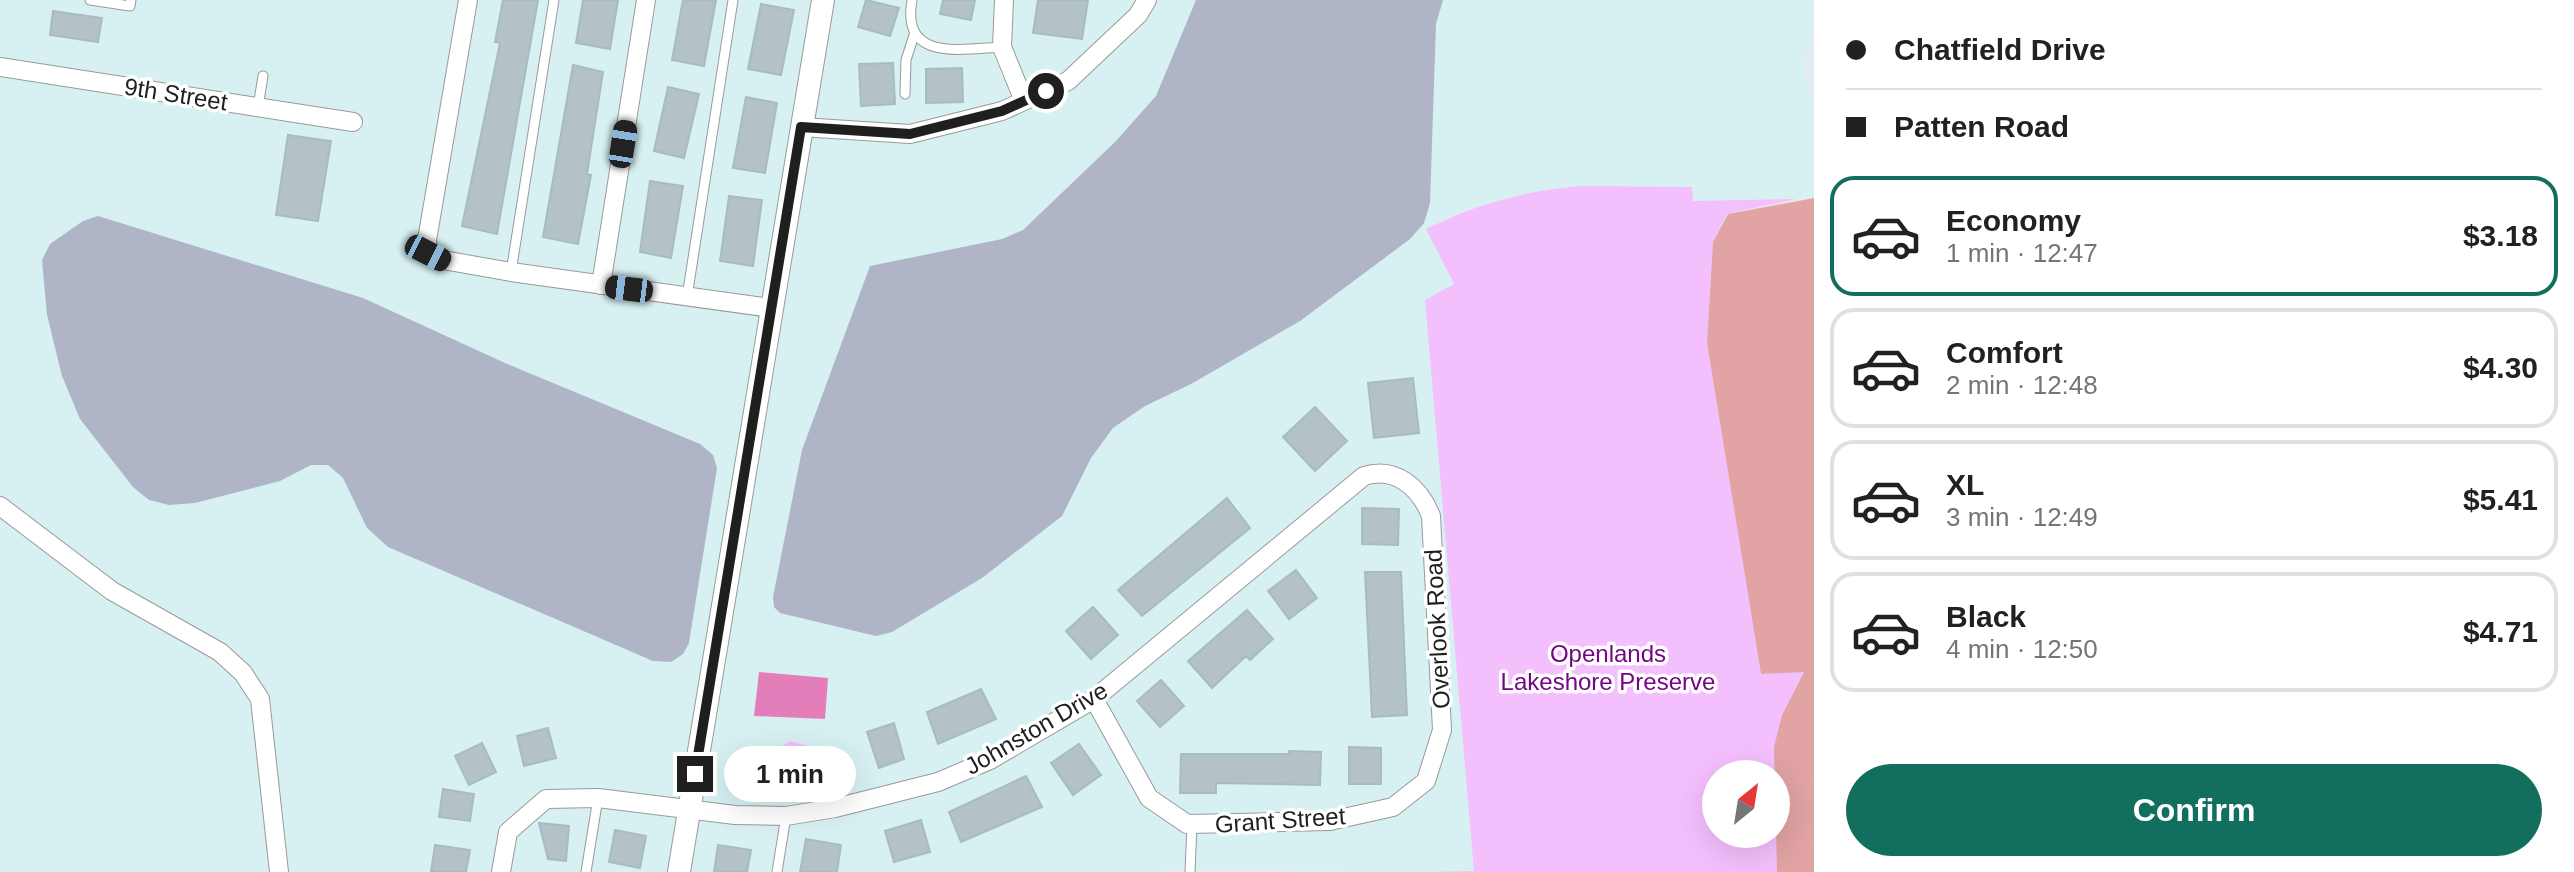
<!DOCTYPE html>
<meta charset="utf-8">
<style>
:root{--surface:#fff;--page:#f6f6f6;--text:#202124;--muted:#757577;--line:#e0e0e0;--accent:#126f5d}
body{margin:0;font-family:Arial,sans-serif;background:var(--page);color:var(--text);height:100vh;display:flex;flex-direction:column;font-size:30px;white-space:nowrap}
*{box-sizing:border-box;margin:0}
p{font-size:26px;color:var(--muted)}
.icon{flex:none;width:44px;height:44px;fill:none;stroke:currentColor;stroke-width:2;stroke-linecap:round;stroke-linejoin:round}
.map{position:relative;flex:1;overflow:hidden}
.details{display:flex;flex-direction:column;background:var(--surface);width:760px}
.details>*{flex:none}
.banner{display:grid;align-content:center;height:176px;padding:0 32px;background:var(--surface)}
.needle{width:52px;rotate:30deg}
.tools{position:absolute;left:1702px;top:760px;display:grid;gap:16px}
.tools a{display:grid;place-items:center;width:88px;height:88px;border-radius:50%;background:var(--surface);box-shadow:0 8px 32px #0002;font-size:40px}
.end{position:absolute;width:36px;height:36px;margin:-18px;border:10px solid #1f1f1f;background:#fff;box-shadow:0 0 0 4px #fff}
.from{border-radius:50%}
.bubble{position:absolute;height:56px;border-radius:28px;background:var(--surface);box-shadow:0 8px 32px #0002;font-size:26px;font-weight:700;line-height:56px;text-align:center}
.car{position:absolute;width:24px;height:48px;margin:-24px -12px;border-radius:10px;box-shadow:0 0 6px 2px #0007;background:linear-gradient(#222 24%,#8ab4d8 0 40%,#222 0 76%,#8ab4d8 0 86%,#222 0)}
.banner b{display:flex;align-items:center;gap:28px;height:76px;font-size:30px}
.banner b+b{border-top:2px solid var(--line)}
.banner i{width:20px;height:20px;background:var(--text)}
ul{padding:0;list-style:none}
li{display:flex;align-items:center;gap:24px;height:120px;margin:0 16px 12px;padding:0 16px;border:4px solid var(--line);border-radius:24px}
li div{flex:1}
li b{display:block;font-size:30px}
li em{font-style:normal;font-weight:700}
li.active{border-color:var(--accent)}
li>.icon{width:72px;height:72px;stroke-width:1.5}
.cta{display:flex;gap:16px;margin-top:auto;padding:16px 32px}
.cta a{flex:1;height:92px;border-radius:48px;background:var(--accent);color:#fff;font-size:32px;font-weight:700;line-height:92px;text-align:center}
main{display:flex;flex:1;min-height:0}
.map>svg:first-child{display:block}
</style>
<main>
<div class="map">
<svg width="1814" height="872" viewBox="0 0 1814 872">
<rect width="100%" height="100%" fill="#e5ebf0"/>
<path fill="#d7f1f3" d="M 0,0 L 1814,0 L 1814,29 L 1803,68 L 1814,112 L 1814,198 L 1692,201 L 1691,187 L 1469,207 L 1426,229 L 1454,284 L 1425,300 L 1474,872 L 1165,869 L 1156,872 L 0,872 Z"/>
<path fill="#afb4c6" d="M 1196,0 L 1443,0 L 1436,24 L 1430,203 L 1424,223 L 1410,239 L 1300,321 L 1191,384 L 1145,406 L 1113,428 L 1091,458 L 1062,516 L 982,578 L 892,632 L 876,636 L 780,613 L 774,607 L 773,597 L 802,450 L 870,266 L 1002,239 L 1023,230 L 1115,142 L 1156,96 Z
M 98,216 L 363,298 L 505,363 L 700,444 L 713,455 L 717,468 L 689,643 L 683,654 L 671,662 L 653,661 L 388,547 L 367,528 L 343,478 L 328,465 L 311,465 L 280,481 L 195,503 L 169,505 L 149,500 L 133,487 L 80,419 L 62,376 L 47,315 L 42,260 L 50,244 L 83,221 Z"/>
<path fill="#f4bffd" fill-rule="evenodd" d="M 1580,186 L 1692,187 L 1693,201 L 1796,199 L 1727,214 L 1713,242 L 1707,343 L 1761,674 L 1804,671 L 1782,715 L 1777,872 L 1427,872 L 1474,871 L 1425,300 L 1454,284 L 1426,229 C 1476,204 1524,191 1580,186 ZM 1716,774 L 1776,774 L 1776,834 L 1716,834 Z
M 790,741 L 819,749 L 823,758 L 819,769 L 791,777 L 775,770 L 774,751 Z"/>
<path fill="#e47ebb" d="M 759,672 L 828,678 L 825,719 L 754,716 Z"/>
<path fill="#e1a3a3" d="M 1814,198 L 1814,872 L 1777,872 L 1774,747 L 1782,715 L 1804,672 L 1761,674 L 1707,343 L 1713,242 L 1728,214 Z"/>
<path fill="#b4c1c6" stroke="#a6bcc3" stroke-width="2" d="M 503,0 L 538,0 L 497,234 L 462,226 L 500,43 L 495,42 Z
M 583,0 L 618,0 L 610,49 L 576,43 Z
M 683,0 L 716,0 L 704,66 L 672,60 Z
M 866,0 L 899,8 L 890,36 L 858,27 Z
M 943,0 L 975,0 L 971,20 L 940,14 Z
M 1038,0 L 1088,0 L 1082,39 L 1033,33 Z
M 761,4 L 794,10 L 781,75 L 748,69 Z
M 53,11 L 102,18 L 98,42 L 50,35 Z
M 893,63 L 895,104 L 861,106 L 859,64 Z
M 573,65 L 603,72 L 587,174 L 591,175 L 578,244 L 543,237 Z
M 962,68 L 963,102 L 926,103 L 926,69 Z
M 668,87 L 699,94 L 684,158 L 654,151 Z
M 746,97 L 777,103 L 765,173 L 733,168 Z
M 288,135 L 331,141 L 318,221 L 276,215 Z
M 650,181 L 683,186 L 671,258 L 640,252 Z
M 729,196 L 762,200 L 753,266 L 720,261 Z
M 1413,378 L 1419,433 L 1374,438 L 1368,383 Z
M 1315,407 L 1347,441 L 1315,471 L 1283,437 Z
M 1227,498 L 1250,528 L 1142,616 L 1118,590 Z
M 1362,508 L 1399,509 L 1398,545 L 1362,544 Z
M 1296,570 L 1317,598 L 1289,619 L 1268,591 Z
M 1365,572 L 1401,572 L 1407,715 L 1372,717 Z
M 1093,607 L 1118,635 L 1091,659 L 1066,631 Z
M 1247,610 L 1273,639 L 1250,660 L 1246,656 L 1212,688 L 1188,661 Z
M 1161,680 L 1184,706 L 1160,727 L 1137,701 Z
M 981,689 L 996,719 L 938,744 L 927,712 Z
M 894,723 L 904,759 L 879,768 L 867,732 Z
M 548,728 L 556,758 L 524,766 L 517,736 Z
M 482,743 L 496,772 L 469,785 L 455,756 Z
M 1079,744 L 1101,775 L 1073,795 L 1051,763 Z
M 1349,747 L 1381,748 L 1381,784 L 1349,784 Z
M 1289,751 L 1321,752 L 1320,785 L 1216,783 L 1216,793 L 1180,793 L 1181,754 L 1289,754 Z
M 1026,776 L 1042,807 L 961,842 L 949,812 Z
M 443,789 L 474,794 L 470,821 L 439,817 Z
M 921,820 L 930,852 L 894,862 L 885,831 Z
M 539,823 L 569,826 L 566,861 L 548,859 Z
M 615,830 L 646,836 L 640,868 L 609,862 Z
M 806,839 L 841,845 L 837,872 L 800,872 Z
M 435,845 L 470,850 L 466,872 L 431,872 Z
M 718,845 L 751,850 L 747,872 L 714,872 Z"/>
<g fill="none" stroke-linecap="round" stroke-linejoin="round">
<g stroke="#999" stroke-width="11">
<path id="service" d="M 90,0 L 130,6 L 131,0
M 912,0 C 901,62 961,49 1002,47
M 905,94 L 906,60 L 914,35
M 258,107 L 263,76
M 511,272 L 554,0
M 687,297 L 733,0
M 586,872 L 598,798
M 777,872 L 786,816
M 1190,872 L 1192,824"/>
</g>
<g stroke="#999" stroke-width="20">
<path id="minor" d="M 468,0 L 427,240 L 428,253 L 443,260 L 511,272 L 771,308
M 1004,0 L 1002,47 L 1024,101
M 0,67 L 353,122
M 801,127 L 910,134 L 1002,111 L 1068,81 L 1138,15 L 1147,0
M 601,285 L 646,0
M 0,506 L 112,591 L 220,652 L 243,673 L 260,699 L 279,872
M 501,872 L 508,832 L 546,799 L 598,798 L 735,815 L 786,816 L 835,808 L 938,782 L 990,760 L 1094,699 L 1364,476 C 1396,466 1420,488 1431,516 L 1442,730 L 1426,781 L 1393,807 L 1330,821 L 1187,824 L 1149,798 L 1094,699"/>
</g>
<g stroke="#999" stroke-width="24">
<path id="tertiary" d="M 679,872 L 823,0"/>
</g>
<use href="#service" stroke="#fff" stroke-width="9"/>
<use href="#minor" stroke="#fff" stroke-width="18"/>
<use href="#tertiary" stroke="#fff" stroke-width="22"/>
</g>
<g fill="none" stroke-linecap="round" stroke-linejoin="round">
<path stroke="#1f1f1f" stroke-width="10" d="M 695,774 L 801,127 L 910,134 L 1002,111 L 1046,91"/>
</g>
<g text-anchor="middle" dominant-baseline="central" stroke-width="7" stroke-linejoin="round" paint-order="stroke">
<g font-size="24" fill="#1f1f1f" stroke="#fff">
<text transform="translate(176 94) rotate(9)">9th Street</text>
<text transform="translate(1437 629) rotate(-93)">Overlook Road</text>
<text transform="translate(1036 728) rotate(-30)">Johnston Drive</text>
<text transform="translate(1280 820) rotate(-4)">Grant Street</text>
</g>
<g font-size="24" fill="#740585" stroke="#fff">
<text x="1608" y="653">Openlands<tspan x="1608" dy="28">Lakeshore Preserve</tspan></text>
</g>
</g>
</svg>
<div class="tools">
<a><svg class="needle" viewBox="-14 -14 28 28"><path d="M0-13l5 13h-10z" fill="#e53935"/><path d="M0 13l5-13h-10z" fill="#757577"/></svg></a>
</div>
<i class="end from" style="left:1046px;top:91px"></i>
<i class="end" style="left:695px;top:774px"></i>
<div class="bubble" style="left:724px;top:746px;width:132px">1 min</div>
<i class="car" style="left:623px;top:144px;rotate:9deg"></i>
<i class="car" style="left:428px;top:253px;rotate:117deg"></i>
<i class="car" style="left:629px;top:289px;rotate:277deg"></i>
</div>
<section class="details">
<div class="banner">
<b><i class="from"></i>Chatfield Drive</b>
<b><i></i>Patten Road</b>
</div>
<ul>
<li class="active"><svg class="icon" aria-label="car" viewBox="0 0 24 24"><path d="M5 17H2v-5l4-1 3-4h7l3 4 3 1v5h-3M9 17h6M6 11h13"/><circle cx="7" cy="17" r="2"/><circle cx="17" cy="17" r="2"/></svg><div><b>Economy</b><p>1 min · 12:47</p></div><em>$3.18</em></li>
<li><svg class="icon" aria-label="car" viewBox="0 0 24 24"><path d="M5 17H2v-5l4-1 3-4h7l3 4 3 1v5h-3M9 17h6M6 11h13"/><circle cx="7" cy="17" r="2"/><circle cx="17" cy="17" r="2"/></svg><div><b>Comfort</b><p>2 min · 12:48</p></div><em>$4.30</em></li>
<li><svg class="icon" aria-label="car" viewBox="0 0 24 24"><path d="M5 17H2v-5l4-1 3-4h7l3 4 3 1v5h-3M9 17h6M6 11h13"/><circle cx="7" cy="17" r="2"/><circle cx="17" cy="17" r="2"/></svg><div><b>XL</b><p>3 min · 12:49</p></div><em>$5.41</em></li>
<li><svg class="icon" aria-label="car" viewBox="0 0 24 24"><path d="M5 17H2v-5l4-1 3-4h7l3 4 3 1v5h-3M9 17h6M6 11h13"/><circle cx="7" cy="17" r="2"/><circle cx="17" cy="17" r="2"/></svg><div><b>Black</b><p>4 min · 12:50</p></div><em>$4.71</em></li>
</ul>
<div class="cta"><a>Confirm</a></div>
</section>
</main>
